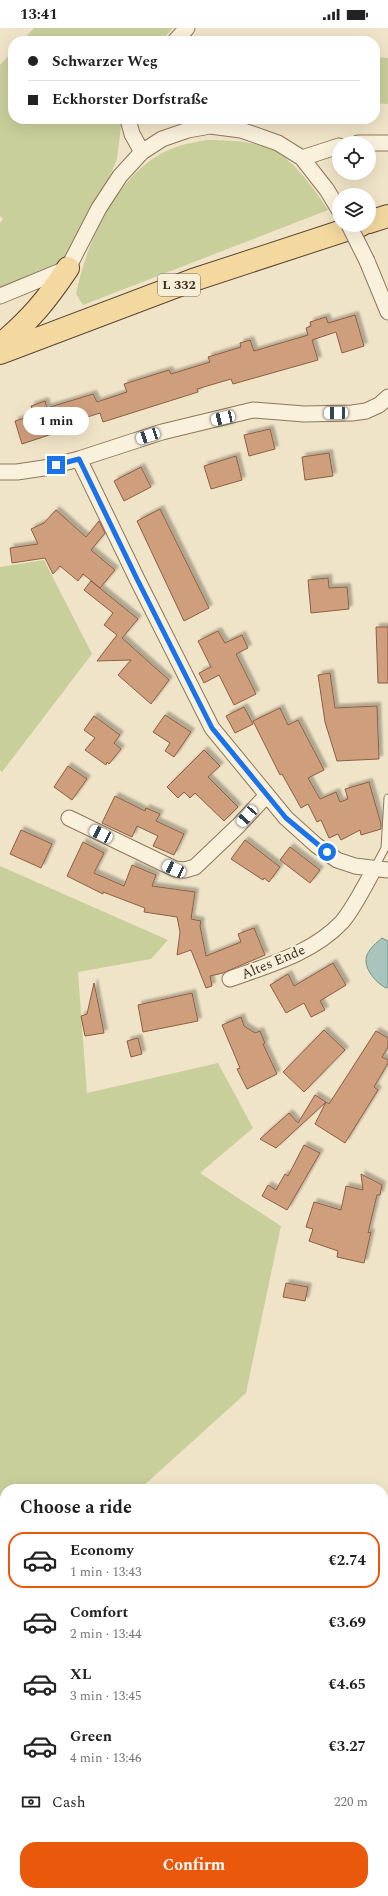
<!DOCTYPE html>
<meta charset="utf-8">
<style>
:root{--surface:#fff;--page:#f2f2f2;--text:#222;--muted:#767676;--line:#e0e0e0;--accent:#ea580c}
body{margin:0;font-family:Spectral,serif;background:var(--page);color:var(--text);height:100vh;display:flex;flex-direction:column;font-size:15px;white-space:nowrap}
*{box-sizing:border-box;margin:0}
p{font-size:13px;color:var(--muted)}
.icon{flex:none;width:22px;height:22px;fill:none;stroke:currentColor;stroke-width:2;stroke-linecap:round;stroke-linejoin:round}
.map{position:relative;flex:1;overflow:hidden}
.sheet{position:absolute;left:0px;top:1456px;width:388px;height:412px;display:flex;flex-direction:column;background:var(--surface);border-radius:16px 16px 0 0;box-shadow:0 4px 16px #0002}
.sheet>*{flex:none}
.top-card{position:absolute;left:8px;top:8px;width:372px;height:88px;border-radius:16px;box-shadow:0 4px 16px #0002;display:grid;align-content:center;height:88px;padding:0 20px;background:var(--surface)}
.tools{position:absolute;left:332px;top:108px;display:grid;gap:8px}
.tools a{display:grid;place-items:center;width:44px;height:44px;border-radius:50%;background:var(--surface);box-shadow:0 4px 16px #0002;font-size:20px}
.end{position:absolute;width:18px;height:18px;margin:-9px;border:5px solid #1a73e8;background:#fff;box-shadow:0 0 0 2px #fff}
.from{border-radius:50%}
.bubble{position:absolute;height:28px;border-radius:14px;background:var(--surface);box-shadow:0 4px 16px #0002;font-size:13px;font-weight:700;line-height:28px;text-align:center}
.car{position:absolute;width:12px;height:24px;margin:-12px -6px;border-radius:5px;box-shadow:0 0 3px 1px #0007;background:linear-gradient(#fff 24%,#345 0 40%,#fff 0 76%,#345 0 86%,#fff 0)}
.top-card b{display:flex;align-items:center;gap:14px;height:38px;font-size:15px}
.top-card b+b{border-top:1px solid var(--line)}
.top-card i{width:10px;height:10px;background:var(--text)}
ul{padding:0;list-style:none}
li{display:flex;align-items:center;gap:12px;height:56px;margin:0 8px 6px;padding:0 12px;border:2px solid transparent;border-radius:16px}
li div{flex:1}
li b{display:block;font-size:15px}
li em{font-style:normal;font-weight:700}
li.active{border-color:var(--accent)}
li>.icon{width:36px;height:36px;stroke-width:1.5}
h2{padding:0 20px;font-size:18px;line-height:48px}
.pay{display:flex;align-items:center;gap:10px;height:44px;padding:0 20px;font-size:15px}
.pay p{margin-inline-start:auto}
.primary-button{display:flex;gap:8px;margin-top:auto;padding:8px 20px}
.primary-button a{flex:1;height:46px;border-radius:16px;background:var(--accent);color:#fff;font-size:16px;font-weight:700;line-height:46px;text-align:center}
.status{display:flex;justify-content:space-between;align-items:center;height:28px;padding:0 20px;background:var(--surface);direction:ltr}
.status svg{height:11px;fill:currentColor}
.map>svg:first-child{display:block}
</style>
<div class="status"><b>13:41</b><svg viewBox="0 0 49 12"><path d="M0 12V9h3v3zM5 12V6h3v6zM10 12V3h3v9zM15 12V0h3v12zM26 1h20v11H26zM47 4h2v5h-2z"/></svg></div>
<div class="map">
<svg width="388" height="1868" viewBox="0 0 388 1868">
<defs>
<filter id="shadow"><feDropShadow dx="3.5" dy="-3.5" stdDeviation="1" flood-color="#0004"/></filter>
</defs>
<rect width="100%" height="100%" fill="#f0e4c8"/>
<path fill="#c9cf9b" d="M 34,0 L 173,0 L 161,13 L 22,13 Z
M 13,23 L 13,91 L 122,91 L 117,131 L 104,162 L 89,190 L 61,234 L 31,250 L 0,262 L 0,195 L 3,191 L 0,188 L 0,37 Z
M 375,29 L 388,30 L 388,76 L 375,75 Z
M 206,112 C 229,112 252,113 273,122 C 294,132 316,163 328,182 L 83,277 L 76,266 C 87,211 121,136 179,118 C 188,115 198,114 206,112 Z
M 44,532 L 92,626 L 2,744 L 0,742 L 0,539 Z
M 0,838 L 168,912 L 151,931 L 78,944 L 87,1065 L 218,1035 L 253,1100 L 200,1145 L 281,1198 L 246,1365 L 140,1461 L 5,1461 L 5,1470 L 0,1468 Z"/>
<path fill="#a9c4bc" stroke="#6f938a" d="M 382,910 L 388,913 L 388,959 L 386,960 C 376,955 362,939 367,927 C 370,920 376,915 382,910 Z"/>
<path fill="#cf9f7d" stroke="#8d5f41" filter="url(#shadow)" d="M 355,287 L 364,318 L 342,325 L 336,304 L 312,312 L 318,332 L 233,356 L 231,351 L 197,361 L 198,364 L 103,394 L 100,385 L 75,393 L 76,398 L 22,416 L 15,393 L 34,387 L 31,378 L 45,373 L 47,380 L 93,366 L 97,374 L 127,364 L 124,356 L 169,342 L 171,346 L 210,334 L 208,329 L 241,319 L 240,315 L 250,312 L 254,323 L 308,307 L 306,300 L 311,298 L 310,294 L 326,289 L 328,295 Z
M 270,401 L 275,421 L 249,428 L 244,407 Z
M 329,425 L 333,448 L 305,452 L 302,429 Z
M 236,428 L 242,452 L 211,461 L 204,438 Z
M 141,439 L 151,459 L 124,473 L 114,453 Z
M 160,481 L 209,580 L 184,593 L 137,493 Z
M 56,482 L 86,509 L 99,493 L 105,505 L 91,522 L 115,542 L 100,560 L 83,546 L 78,553 L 60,538 L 53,546 L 45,530 L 12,535 L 10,520 L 38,516 L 31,501 L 44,495 Z
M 328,550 L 329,560 L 347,559 L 349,581 L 311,585 L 308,552 Z
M 91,553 L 138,591 L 122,610 L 169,652 L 151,676 L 118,647 L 131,632 L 97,633 L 117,607 L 104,597 L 113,585 L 84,562 Z
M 376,599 L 388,599 L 388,655 L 378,655 Z
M 218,603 L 225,615 L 242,607 L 248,620 L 236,626 L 256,666 L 234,677 L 219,647 L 204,655 L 199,645 L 211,639 L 198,613 Z
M 330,645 L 335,680 L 377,678 L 379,731 L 337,733 L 325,694 L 318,647 Z
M 244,679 L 253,696 L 235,705 L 226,688 Z
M 280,680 L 288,697 L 298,692 L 324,742 L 308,750 L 320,771 L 336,764 L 340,774 L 348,771 L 345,761 L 369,754 L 381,796 L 381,801 L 361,807 L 360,802 L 341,812 L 338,806 L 329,810 L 321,792 L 317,794 L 308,776 L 301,780 L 282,746 L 280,747 L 253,693 Z
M 165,687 L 191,704 L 174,729 L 165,723 L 170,715 L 153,704 Z
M 94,688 L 120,707 L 114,715 L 121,721 L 109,736 L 107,734 L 106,737 L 85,722 L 95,710 L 84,702 Z
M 204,722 L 220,738 L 208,749 L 238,779 L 224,793 L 195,765 L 190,770 L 184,764 L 178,770 L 167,759 Z
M 68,738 L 87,751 L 72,772 L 54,759 Z
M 115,768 L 145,783 L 146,780 L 160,786 L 156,793 L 184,806 L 174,827 L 153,818 L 158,808 L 137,798 L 132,809 L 102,795 Z
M 21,802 L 52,816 L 41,840 L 10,826 Z
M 245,812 L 280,839 L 269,854 L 264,850 L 263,852 L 231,831 Z
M 83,814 L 104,825 L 94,845 L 124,858 L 132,837 L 156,847 L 152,858 L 195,864 L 191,891 L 201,893 L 200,898 L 206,928 L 241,914 L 238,906 L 254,900 L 265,927 L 223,945 L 210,948 L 212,958 L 206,960 L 191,922 L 177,927 L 180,904 L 177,889 L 144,884 L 145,880 L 103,864 L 103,866 L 67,848 Z
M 290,819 L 320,842 L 310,855 L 280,832 Z
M 333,935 L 346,957 L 320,973 L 325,982 L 311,989 L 304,975 L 286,985 L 270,957 L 288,946 L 294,958 Z
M 94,955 L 104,1005 L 85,1008 L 81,988 L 87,986 Z
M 192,965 L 198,993 L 143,1004 L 138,977 Z
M 241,989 L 244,998 L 255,1005 L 260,1003 L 265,1015 L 263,1016 L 277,1046 L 247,1061 L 237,1041 L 240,1040 L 222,997 Z
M 324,1002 L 345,1022 L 304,1064 L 283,1044 Z
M 376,1003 L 388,1010 L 388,1019 L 382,1029 L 388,1032 L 388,1035 L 374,1059 L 378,1062 L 345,1115 L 315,1096 L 326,1074 L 329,1076 Z
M 138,1010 L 142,1026 L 131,1029 L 127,1013 Z
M 315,1067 L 326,1074 L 276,1120 L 260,1111 L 289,1085 L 298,1095 Z
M 304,1117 L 320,1125 L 287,1182 L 262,1168 L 268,1157 L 276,1162 L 285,1146 L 288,1148 Z
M 361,1146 L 382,1157 L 380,1167 L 377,1167 L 368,1205 L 371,1204 L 364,1235 L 337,1229 L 338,1223 L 309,1213 L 313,1201 L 306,1199 L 314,1174 L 341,1182 L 346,1158 L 363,1162 Z
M 286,1255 L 308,1259 L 305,1273 L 283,1269 Z"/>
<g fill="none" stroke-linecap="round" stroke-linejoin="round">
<g stroke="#8d765c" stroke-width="9">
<path id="service" d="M 374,841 L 385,820 L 388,770"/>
</g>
<g stroke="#8d765c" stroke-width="17">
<path id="minor" d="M 175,13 L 187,0
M 128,91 L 132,106 L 142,124
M 358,115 L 388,115
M 302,130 L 339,118
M 367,233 L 388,284
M 0,268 L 68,240 L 99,180 L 120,148 L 142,124 L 162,111 L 188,102 L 210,98 L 241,102 L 278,115 L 302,130 L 327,162 L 339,182
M 79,431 L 137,551 L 212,700 L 286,790 L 316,817 L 337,832 L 355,838 L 388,842
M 0,444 L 17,444 L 44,440 L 79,431 L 162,404 L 253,382 L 304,386 L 352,385 L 366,383 L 379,377 L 388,369
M 69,790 L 175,841 L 185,842 L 195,839 L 238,798 L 267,767
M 230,951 C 269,937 313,925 342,894 C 353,881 366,856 374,841"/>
</g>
<g stroke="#5b4430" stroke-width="24">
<path id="primary" d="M 369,194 L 388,188
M 0,317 C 30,292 46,273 68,240
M 0,325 L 193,252 L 361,197"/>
</g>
<use href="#service" stroke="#faf1dc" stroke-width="7"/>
<use href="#minor" stroke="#faf1dc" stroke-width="15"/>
<use href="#primary" stroke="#f3d9a0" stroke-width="22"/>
<g stroke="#8d765c" stroke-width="17" stroke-linecap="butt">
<path id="minor-bridge" d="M 349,197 L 367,233"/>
</g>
<use href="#minor-bridge" stroke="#faf1dc" stroke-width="15"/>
</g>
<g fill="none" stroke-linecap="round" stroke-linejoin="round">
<path stroke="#1a73e8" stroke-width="5" d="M 56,437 L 79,431 L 137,551 L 212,700 L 286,790 L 327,824"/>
</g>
<g text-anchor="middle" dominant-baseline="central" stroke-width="4" stroke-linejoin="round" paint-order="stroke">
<rect fill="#f7eed8" stroke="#756857" stroke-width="1" x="158" y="246" width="42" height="22" rx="3"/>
<g font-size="13" font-weight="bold" fill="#3d2e20">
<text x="179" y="257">L 332</text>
</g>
<g font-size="14" fill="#3d2e20" stroke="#f7eed8">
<text transform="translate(273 934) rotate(-23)">Altes Ende</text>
</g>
</g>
</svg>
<div class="tools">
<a><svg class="icon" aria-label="locate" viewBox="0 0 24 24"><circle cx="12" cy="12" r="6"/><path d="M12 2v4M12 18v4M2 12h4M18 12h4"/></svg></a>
<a><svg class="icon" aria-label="layers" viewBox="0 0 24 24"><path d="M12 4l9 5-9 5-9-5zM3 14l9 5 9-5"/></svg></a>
</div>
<i class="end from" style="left:327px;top:824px"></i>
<i class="end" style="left:56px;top:437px"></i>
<div class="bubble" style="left:23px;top:379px;width:66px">1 min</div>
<i class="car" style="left:336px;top:385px;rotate:269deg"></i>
<i class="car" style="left:223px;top:390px;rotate:257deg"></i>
<i class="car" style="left:148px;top:408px;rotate:252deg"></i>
<i class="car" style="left:247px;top:788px;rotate:222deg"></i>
<i class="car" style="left:101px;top:806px;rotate:297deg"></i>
<i class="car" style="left:174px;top:841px;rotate:295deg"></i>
<div class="top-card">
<b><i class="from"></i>Schwarzer Weg</b>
<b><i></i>Eckhorster Dorfstraße</b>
</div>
<section class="sheet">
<h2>Choose a ride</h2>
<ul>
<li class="active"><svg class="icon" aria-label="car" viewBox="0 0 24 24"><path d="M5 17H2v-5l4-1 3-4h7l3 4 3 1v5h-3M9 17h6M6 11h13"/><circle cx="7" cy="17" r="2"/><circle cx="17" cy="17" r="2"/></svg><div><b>Economy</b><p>1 min · 13:43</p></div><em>€2.74</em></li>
<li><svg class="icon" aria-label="car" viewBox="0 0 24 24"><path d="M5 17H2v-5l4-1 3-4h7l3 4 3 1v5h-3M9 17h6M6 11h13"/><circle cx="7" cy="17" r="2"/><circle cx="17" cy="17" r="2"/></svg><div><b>Comfort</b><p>2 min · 13:44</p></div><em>€3.69</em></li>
<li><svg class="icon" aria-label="car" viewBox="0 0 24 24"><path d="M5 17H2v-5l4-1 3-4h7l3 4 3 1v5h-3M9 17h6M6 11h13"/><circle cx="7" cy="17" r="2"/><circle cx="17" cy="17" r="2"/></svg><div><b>XL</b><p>3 min · 13:45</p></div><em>€4.65</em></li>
<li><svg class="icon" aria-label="car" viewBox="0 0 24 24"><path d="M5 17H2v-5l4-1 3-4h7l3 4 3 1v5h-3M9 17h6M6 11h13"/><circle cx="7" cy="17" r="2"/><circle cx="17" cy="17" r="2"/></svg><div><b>Green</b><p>4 min · 13:46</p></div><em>€3.27</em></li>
</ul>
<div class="pay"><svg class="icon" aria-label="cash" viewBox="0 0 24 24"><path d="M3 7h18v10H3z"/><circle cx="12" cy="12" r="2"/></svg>Cash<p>220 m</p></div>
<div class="primary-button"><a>Confirm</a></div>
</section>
</div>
